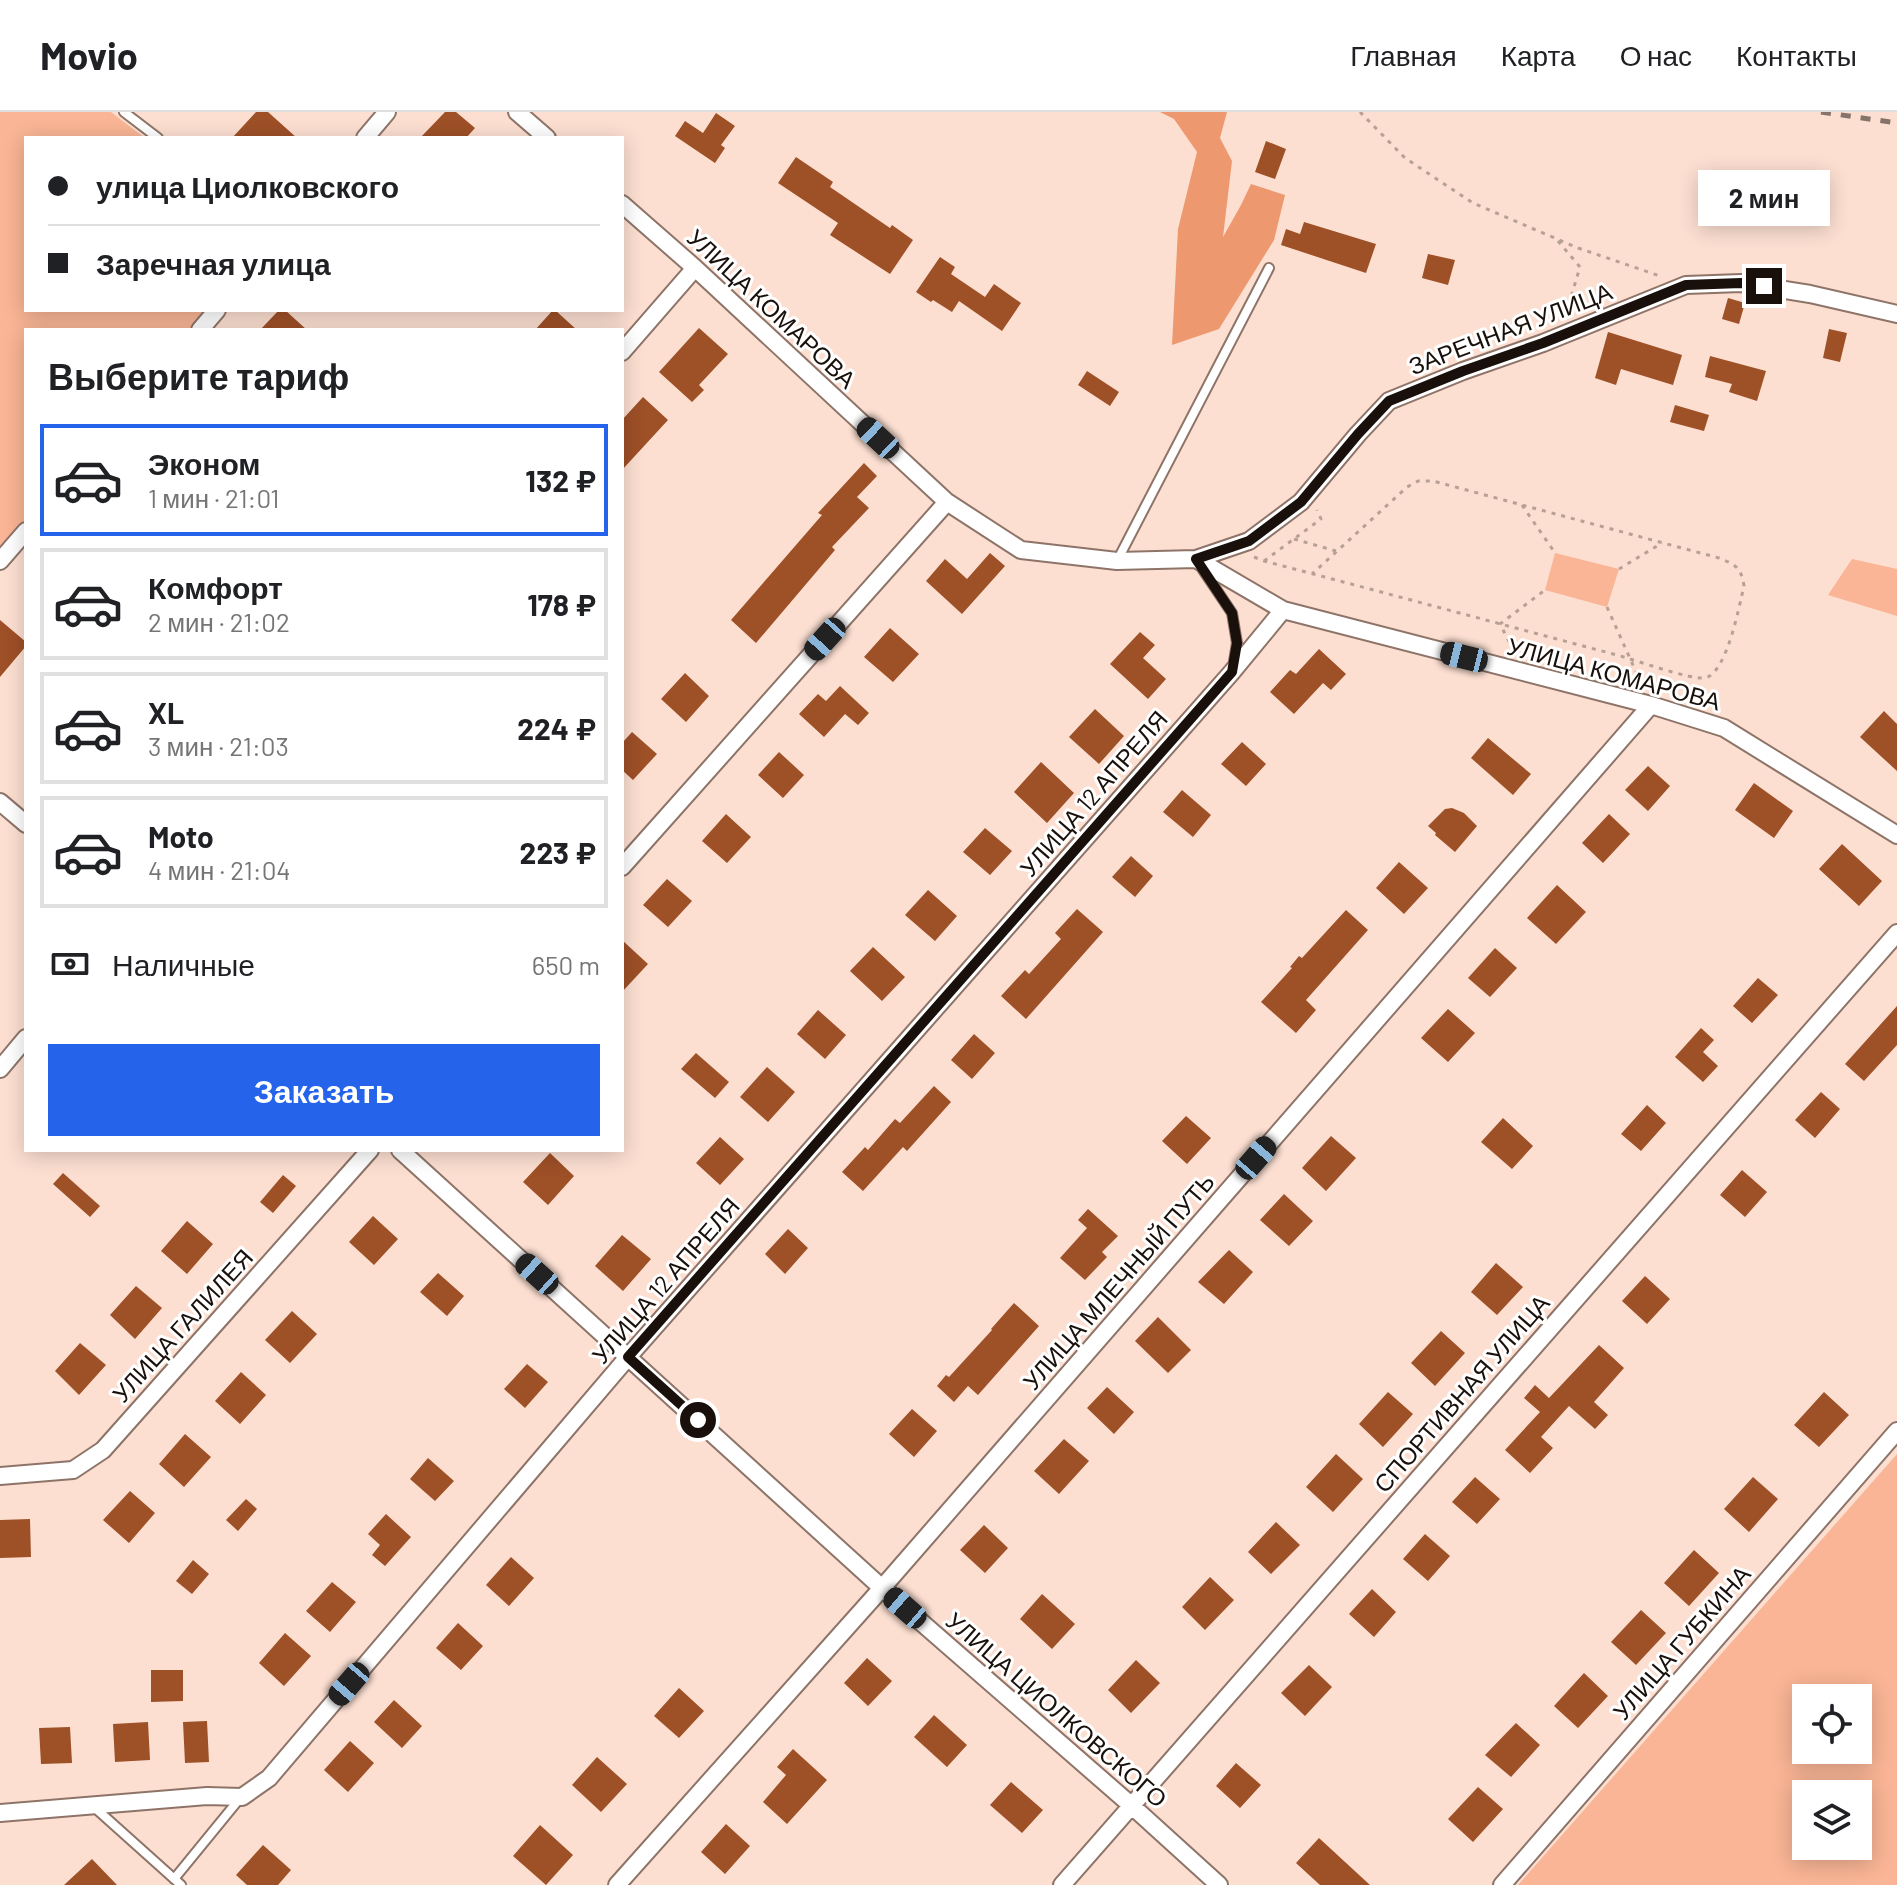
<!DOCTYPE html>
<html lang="ru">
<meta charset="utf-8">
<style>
:root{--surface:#fff;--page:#f2f2f2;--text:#202124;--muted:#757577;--line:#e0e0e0;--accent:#2563eb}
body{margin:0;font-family:Barlow,sans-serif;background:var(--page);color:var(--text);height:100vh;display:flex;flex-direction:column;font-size:30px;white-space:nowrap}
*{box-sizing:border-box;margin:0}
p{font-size:26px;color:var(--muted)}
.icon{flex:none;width:44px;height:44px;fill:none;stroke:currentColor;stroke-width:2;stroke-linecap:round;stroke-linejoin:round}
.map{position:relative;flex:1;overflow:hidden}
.details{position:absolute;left:24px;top:216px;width:600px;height:824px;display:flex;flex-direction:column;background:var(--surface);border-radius:0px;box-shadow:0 4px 20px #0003}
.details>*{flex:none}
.guide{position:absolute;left:24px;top:24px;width:600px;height:176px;border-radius:0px;box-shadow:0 4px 20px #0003;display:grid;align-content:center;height:176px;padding:0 24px;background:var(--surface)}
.controls{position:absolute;left:1792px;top:1572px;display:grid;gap:16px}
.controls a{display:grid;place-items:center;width:80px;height:80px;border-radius:0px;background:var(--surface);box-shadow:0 4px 20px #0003;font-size:40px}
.end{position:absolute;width:36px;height:36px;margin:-18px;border:10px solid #19100b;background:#fff;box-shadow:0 0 0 4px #fff}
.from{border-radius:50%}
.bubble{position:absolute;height:56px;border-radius:0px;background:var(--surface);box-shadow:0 4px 20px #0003;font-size:26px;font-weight:700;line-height:56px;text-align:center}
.car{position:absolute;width:24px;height:48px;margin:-24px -12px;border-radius:10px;box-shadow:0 0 6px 2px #0007;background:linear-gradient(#222 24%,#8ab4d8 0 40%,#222 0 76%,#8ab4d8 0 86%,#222 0)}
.guide b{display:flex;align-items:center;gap:28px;height:76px;font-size:30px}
.guide b+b{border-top:2px solid var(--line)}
.guide i{width:20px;height:20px;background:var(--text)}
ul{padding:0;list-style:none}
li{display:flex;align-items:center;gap:24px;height:112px;margin:0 16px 12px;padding:0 8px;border:4px solid var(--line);border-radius:0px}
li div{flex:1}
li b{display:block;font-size:30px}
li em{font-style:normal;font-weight:700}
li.current{border-color:var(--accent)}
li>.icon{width:72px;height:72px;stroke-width:1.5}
h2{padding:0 24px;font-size:36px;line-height:96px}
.pay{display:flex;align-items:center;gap:20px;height:88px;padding:0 24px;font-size:30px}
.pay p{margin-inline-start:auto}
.button{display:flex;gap:16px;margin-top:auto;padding:16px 24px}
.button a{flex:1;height:92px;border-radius:0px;background:var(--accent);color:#fff;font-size:32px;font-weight:700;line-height:92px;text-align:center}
header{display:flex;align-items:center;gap:48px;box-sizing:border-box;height:112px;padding:0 40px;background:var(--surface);border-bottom:2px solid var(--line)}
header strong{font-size:38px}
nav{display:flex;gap:44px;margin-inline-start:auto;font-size:28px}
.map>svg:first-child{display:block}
</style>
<header>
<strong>Movio</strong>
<nav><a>Главная</a><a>Карта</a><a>О нас</a><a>Контакты</a></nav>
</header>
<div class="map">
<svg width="1897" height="1773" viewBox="0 0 1897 1773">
<rect width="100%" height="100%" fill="#fcdfd1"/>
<path fill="#f9b595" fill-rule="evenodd" d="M 0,0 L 111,0 L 145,26 L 26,26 L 26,198 L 209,198 L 191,218 L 26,218 L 26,408 L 0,437 Z
M 1555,441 L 1619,457 L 1607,495 L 1545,478 Z
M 1852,447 L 1897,457 L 1897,504 L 1828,483 Z
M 1897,1342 L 1897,1773 L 1518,1773 ZM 1806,1586 L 1858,1586 L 1858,1638 L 1806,1638 ZM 1806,1682 L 1858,1682 L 1858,1734 L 1806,1734 Z"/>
<path fill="#ed986f" d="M 1160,0 L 1227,0 L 1220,26 L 1232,49 L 1223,125 L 1241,93 L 1251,72 L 1285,83 L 1274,128 L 1219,217 L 1172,233 L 1178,117 L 1197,40 L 1174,7 Z"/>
<path fill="#9e5027" d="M 256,0 L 268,0 L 297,26 L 232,26 Z
M 445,0 L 456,0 L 475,16 L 466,26 L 420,26 Z
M 716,1 L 735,14 L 721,33 L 725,36 L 715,51 L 675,24 L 685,9 L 703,21 Z
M 1266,29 L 1286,37 L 1275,67 L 1255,60 Z
M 796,45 L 833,70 L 830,75 L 890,116 L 892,113 L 913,128 L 890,162 L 830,123 L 838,111 L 778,71 Z
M 1304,110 L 1376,132 L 1366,161 L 1281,133 L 1286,117 L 1300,122 Z
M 1428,142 L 1455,148 L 1448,173 L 1422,166 Z
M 940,145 L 955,155 L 951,162 L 985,185 L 994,172 L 1021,191 L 1002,219 L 959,189 L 952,200 L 933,188 L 931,190 L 916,180 Z
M 1728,186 L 1745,191 L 1739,212 L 1722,207 Z
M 279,198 L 285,198 L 307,218 L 260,218 Z
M 553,198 L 555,198 L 577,218 L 535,218 Z
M 699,216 L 728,242 L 699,273 L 704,278 L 692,290 L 659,260 Z
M 1829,217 L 1847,221 L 1840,250 L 1823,246 Z
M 1608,220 L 1682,243 L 1673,273 L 1621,257 L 1616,273 L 1595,266 Z
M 1710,244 L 1766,259 L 1757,289 L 1729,280 L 1732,272 L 1705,265 Z
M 1087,259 L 1119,280 L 1110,294 L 1078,273 Z
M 643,285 L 668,308 L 622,358 L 622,308 Z
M 1675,293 L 1709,303 L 1704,319 L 1670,310 Z
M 864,351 L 877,364 L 857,385 L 869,396 L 832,435 L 835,438 L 756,531 L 731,508 L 822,403 L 818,401 Z
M 990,441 L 1005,454 L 962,502 L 926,469 L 945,447 L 967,467 Z
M 0,508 L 26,530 L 26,534 L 0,565 Z
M 890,516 L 919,542 L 893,570 L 864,545 Z
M 1140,520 L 1155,533 L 1143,546 L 1166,567 L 1148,587 L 1110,552 Z
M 1319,537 L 1346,562 L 1331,578 L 1323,571 L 1294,602 L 1270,580 L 1290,558 L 1296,562 Z
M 685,561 L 709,584 L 686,610 L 661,587 Z
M 840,574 L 869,601 L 858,613 L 845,602 L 824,625 L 799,602 L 818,582 L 826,589 Z
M 1095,597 L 1124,624 L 1099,652 L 1069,625 Z
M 1884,599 L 1897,612 L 1897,659 L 1860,625 Z
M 632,620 L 657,642 L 633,668 L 622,658 L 622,631 Z
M 1488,626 L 1531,662 L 1513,683 L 1471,646 Z
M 1242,630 L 1266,652 L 1246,674 L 1221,652 Z
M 779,640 L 804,663 L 783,686 L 758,663 Z
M 1041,650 L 1074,681 L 1047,711 L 1014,680 Z
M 1648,654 L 1670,674 L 1648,699 L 1625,678 Z
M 1754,671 L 1793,699 L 1774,726 L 1735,698 Z
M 1182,678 L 1211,703 L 1193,725 L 1163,700 Z
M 1452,696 L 1464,701 L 1477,714 L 1455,740 L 1435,723 L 1436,721 L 1428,714 L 1445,697 Z
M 726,702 L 751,725 L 727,751 L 702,729 Z
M 1609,702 L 1630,722 L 1603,751 L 1582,731 Z
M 985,716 L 1012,739 L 990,763 L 963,740 Z
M 1842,732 L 1882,769 L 1859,794 L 1819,757 Z
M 1131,744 L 1153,764 L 1135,785 L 1112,765 Z
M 1399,750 L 1428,776 L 1404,802 L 1376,776 Z
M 667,767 L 692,789 L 668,815 L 643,793 Z
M 1557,773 L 1586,800 L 1556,832 L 1527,806 Z
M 928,778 L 957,804 L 935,829 L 905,803 Z
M 1077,797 L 1103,820 L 1026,907 L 1001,884 L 1025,858 L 1029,862 L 1061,827 L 1055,821 Z
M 1346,798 L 1368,818 L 1306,888 L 1316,898 L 1296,921 L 1261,890 L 1292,856 L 1290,855 L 1299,844 L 1302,846 Z
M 622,828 L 648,852 L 622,880 Z
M 873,835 L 905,865 L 882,889 L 850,859 Z
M 1495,836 L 1517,856 L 1490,885 L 1468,866 Z
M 1758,866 L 1778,883 L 1752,911 L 1733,894 Z
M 1897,894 L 1897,933 L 1864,969 L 1845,952 Z
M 1448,897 L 1475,921 L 1448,950 L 1421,926 Z
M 818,898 L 846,923 L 825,947 L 797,922 Z
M 1701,916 L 1714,928 L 1703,940 L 1718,954 L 1703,970 L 1675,945 Z
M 974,922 L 995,941 L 972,967 L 951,948 Z
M 696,941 L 729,970 L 715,986 L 681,957 Z
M 767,955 L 795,980 L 768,1010 L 740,985 Z
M 934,974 L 951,990 L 907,1039 L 903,1035 L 863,1079 L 842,1060 L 865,1035 L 868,1038 L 895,1007 L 900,1011 Z
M 1821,980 L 1840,997 L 1815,1026 L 1795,1008 Z
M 1647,993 L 1666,1011 L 1641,1039 L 1621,1022 Z
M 1186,1004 L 1211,1026 L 1187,1052 L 1162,1029 Z
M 1503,1006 L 1533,1034 L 1512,1057 L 1481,1030 Z
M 1331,1024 L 1356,1046 L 1326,1079 L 1302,1056 Z
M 720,1025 L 744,1047 L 720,1073 L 696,1051 Z
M 550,1041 L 574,1064 L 548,1093 L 523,1070 Z
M 1742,1058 L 1767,1080 L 1745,1105 L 1720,1083 Z
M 63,1061 L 100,1094 L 90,1105 L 53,1072 Z
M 283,1063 L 296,1074 L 273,1101 L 260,1090 Z
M 1284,1082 L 1313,1109 L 1289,1134 L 1260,1108 Z
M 1088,1097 L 1118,1124 L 1102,1140 L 1107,1145 L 1085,1168 L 1060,1146 L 1087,1116 L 1078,1108 Z
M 373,1104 L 398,1127 L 374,1153 L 349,1130 Z
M 187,1109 L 213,1132 L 187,1162 L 161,1139 Z
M 788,1117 L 808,1136 L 785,1162 L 765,1142 Z
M 622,1123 L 651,1147 L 623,1179 L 595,1154 Z
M 1229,1138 L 1253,1160 L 1224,1192 L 1198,1170 Z
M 1496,1151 L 1523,1175 L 1497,1203 L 1471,1180 Z
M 438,1161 L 464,1184 L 447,1204 L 420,1180 Z
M 1645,1164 L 1670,1187 L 1647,1212 L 1622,1189 Z
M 136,1174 L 162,1196 L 135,1227 L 110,1203 Z
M 1014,1191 L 1039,1214 L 978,1283 L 968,1274 L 954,1290 L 937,1274 L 946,1263 L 949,1265 L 992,1218 L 991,1217 Z
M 292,1199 L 317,1222 L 290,1251 L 265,1228 Z
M 1158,1205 L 1191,1238 L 1168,1261 L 1135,1229 Z
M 1441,1219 L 1465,1241 L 1435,1274 L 1411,1251 Z
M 80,1231 L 106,1253 L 79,1283 L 55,1259 Z
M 1599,1233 L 1624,1256 L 1594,1290 L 1608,1303 L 1595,1317 L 1569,1294 L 1541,1325 L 1553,1336 L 1530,1361 L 1505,1338 L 1540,1300 L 1524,1286 L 1535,1273 L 1549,1286 Z
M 527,1252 L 548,1270 L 525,1296 L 504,1277 Z
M 241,1260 L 266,1283 L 240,1312 L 215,1289 Z
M 1107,1275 L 1134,1300 L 1114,1322 L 1087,1296 Z
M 1388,1280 L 1413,1302 L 1383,1335 L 1359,1312 Z
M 1824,1280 L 1849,1303 L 1819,1335 L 1794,1313 Z
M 912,1297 L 937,1319 L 914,1345 L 889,1322 Z
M 185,1322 L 211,1345 L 184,1375 L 159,1352 Z
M 1064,1327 L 1089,1349 L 1059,1382 L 1034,1359 Z
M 1336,1342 L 1363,1367 L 1333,1400 L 1306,1375 Z
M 428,1346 L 454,1369 L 435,1389 L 410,1367 Z
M 1475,1365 L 1500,1387 L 1477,1412 L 1452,1390 Z
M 1753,1365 L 1778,1387 L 1749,1420 L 1724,1397 Z
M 130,1379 L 155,1401 L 129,1431 L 103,1408 Z
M 246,1387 L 257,1397 L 238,1419 L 226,1408 Z
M 386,1402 L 411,1425 L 385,1454 L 372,1443 L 380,1433 L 368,1422 Z
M 30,1407 L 31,1445 L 0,1446 L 0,1408 Z
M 1276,1410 L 1300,1433 L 1271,1462 L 1248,1440 Z
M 984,1413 L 1008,1436 L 985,1461 L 960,1438 Z
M 1425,1422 L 1450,1444 L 1428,1469 L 1403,1447 Z
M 1694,1438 L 1719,1461 L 1689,1494 L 1664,1471 Z
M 511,1445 L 534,1466 L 509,1494 L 486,1473 Z
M 193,1448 L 209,1462 L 192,1482 L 176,1469 Z
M 1210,1465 L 1234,1488 L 1205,1518 L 1182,1495 Z
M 332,1470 L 356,1490 L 330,1520 L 306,1499 Z
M 1372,1477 L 1396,1500 L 1374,1525 L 1349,1502 Z
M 1042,1482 L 1075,1512 L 1052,1537 L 1020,1507 Z
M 1641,1498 L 1666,1521 L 1636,1553 L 1611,1530 Z
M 458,1511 L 483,1534 L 461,1558 L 436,1536 Z
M 285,1521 L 311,1544 L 284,1574 L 259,1551 Z
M 867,1546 L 892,1569 L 868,1594 L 844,1571 Z
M 1136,1548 L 1160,1571 L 1131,1601 L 1108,1578 Z
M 1309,1553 L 1332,1575 L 1305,1604 L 1281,1581 Z
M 151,1558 L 183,1558 L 183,1589 L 151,1590 Z
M 1584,1561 L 1608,1584 L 1578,1616 L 1554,1594 Z
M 679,1576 L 704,1599 L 679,1626 L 654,1604 Z
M 394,1588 L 422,1614 L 402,1636 L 374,1610 Z
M 934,1603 L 967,1633 L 947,1655 L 914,1625 Z
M 207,1609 L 209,1650 L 185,1651 L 183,1610 Z
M 148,1610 L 150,1648 L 115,1650 L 113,1612 Z
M 1516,1611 L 1540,1633 L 1511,1665 L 1485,1643 Z
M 70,1615 L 72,1651 L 41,1652 L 39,1616 Z
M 350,1629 L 374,1651 L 348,1680 L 324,1658 Z
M 793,1637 L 827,1668 L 787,1712 L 763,1690 L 786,1663 L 777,1655 Z
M 597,1645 L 627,1672 L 601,1700 L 572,1673 Z
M 1236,1651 L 1261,1673 L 1240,1696 L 1216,1674 Z
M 1011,1670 L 1043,1698 L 1022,1721 L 990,1693 Z
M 1478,1675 L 1503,1697 L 1473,1730 L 1448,1707 Z
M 726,1712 L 750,1734 L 725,1762 L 701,1740 Z
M 540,1713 L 573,1743 L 546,1773 L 513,1744 Z
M 1319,1726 L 1370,1773 L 1320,1773 L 1296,1751 Z
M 263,1733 L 291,1758 L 278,1773 L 247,1773 L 236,1763 Z
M 92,1747 L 117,1773 L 64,1773 Z"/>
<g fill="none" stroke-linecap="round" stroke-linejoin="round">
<g stroke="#8e7468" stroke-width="12">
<path id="lane" d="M 124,0 L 158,26
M 1117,449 L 1269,156
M 1201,455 L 1232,501 L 1237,531 L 1233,555
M 94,1695 L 181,1773
M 174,1767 L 241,1685"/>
</g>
<g stroke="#8e7468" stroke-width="20">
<path id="street" d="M 517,0 L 547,26
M 365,26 L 387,0
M 622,92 L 695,156 L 947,390 L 1021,438 L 1117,449 L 1196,447 L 1283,498 L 1651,593 L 1724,616 L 1897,723
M 200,218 L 217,198
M 622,240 L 695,156
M 1196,447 L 1249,429 L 1301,390 L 1358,322 L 1389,289 L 1463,259 L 1543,231 L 1686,173 L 1741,171 L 1810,182 L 1897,202
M 0,449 L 26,419
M 0,690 L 26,712
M 622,755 L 947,390
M 0,957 L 26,926
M 400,1038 L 882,1476 L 1132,1694 L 1219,1773
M 0,1364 L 73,1358 L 103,1338 L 370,1038
M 0,1701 L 207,1684 L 242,1685 L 269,1666 L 628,1245 L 1232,560 L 1283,498
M 617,1773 L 882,1476 L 1651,593
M 1062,1773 L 1897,821
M 1502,1773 L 1897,1319"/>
</g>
<path stroke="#b7a095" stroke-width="3" stroke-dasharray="4 6" stroke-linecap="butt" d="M 1360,0 L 1405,46 L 1473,91 L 1578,136 L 1660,164
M 1558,129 L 1580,155 L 1567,198 L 1562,205
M 1522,393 L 1555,441
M 1294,427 L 1336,439
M 1254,445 L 1264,449 C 1382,480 1500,512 1617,543 C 1635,548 1691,568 1705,566 C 1727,561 1739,494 1744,474 C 1741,455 1736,453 1719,446 L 1433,369 L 1418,369 L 1407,375 L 1312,462
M 1264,449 L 1321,407 L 1317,398
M 1619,457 L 1662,431
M 1607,495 L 1641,571
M 1514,539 L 1500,512 L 1545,478"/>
<use href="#lane" stroke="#fff" stroke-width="8"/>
<use href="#street" stroke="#fff" stroke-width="16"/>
<path stroke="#86736a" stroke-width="5" stroke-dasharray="10 10" stroke-linecap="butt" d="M 1821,0 L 1897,11"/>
</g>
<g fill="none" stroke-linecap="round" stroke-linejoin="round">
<path stroke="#19100b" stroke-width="10" d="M 698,1308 L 628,1245 L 1232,560 L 1237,531 L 1232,501 L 1196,447 L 1249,429 L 1301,390 L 1358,322 L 1389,289 L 1463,259 L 1543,231 L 1686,173 L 1741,171 L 1764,174"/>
</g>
<g text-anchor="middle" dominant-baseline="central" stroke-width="6" stroke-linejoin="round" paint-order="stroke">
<g font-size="24" fill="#19100b" stroke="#fff">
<text transform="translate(772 196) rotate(43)">УЛИЦА КОМАРОВА</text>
<text transform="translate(1510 216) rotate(-21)">ЗАРЕЧНАЯ УЛИЦА</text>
<text transform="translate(1614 561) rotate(15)">УЛИЦА КОМАРОВА</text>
<text transform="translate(1093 681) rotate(-49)">УЛИЦА 12 АПРЕЛЯ</text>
<text transform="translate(665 1168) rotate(-49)">УЛИЦА 12 АПРЕЛЯ</text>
<text transform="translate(1118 1169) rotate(-49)">УЛИЦА МЛЕЧНЫЙ ПУТЬ</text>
<text transform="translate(182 1213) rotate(-48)">УЛИЦА ГАЛИЛЕЯ</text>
<text transform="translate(1461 1281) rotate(-49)">СПОРТИВНАЯ УЛИЦА</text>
<text transform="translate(1681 1530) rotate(-49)">УЛИЦА ГУБКИНА</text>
<text transform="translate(1057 1597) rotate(41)">УЛИЦА ЦИОЛКОВСКОГО</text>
</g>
</g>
</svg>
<div class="controls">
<a><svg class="icon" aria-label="locate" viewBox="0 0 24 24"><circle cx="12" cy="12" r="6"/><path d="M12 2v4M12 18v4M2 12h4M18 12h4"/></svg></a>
<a><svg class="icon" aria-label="layers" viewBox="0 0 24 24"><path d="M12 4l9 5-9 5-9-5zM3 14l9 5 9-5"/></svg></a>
</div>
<i class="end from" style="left:698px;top:1308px"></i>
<i class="end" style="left:1764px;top:174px"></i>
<div class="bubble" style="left:1698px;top:58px;width:132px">2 мин</div>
<i class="car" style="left:878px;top:326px;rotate:313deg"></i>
<i class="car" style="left:825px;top:527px;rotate:222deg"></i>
<i class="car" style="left:1464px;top:545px;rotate:284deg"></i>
<i class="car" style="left:1256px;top:1046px;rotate:41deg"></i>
<i class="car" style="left:537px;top:1162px;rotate:312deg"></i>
<i class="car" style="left:905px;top:1496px;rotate:311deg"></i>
<i class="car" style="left:349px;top:1572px;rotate:221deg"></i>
<div class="guide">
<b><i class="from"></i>улица Циолковского</b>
<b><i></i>Заречная улица</b>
</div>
<section class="details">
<h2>Выберите тариф</h2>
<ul>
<li class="current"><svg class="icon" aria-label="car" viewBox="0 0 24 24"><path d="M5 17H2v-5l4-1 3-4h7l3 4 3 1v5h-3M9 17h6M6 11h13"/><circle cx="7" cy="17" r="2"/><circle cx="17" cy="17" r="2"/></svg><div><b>Эконом</b><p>1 мин · 21:01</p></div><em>132 ₽</em></li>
<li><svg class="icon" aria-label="car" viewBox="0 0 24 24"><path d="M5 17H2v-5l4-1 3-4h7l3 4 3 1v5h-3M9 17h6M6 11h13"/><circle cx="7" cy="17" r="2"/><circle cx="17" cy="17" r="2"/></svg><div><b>Комфорт</b><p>2 мин · 21:02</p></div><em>178 ₽</em></li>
<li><svg class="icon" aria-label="car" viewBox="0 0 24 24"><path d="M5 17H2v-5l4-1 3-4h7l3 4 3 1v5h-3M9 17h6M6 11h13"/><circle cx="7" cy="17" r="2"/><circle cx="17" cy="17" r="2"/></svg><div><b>XL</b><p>3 мин · 21:03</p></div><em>224 ₽</em></li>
<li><svg class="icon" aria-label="car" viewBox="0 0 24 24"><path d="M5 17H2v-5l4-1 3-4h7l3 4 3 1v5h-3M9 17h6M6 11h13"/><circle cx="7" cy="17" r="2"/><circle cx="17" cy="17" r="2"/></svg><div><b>Moto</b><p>4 мин · 21:04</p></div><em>223 ₽</em></li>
</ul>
<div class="pay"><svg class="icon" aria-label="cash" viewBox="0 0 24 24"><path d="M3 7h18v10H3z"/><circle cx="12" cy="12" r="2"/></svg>Наличные<p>650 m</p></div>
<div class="button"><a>Заказать</a></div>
</section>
</div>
